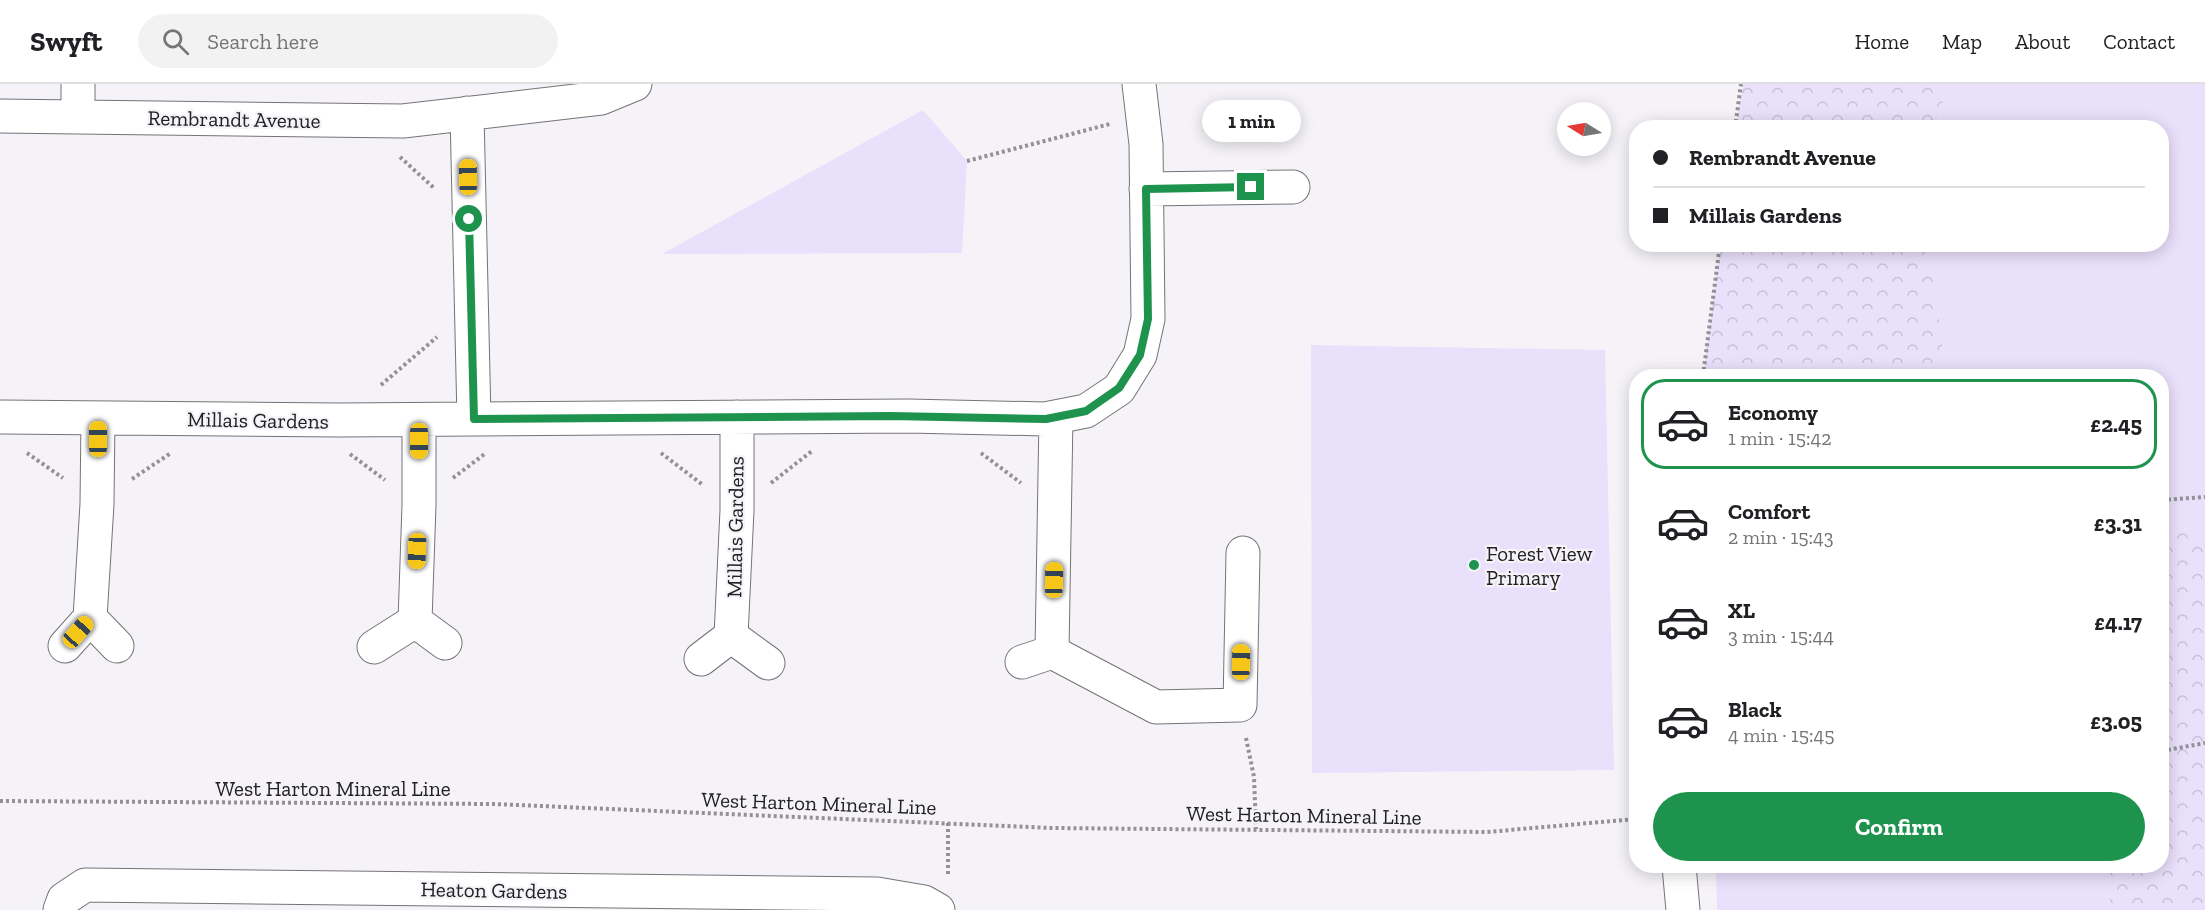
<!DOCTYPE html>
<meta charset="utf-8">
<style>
:root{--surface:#fff;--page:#f2f2f2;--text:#202124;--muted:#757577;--line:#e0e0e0;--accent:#1e934e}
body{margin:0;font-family:"Zilla Slab",serif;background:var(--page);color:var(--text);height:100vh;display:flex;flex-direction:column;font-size:22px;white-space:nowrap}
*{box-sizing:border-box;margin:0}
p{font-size:20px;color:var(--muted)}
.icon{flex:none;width:33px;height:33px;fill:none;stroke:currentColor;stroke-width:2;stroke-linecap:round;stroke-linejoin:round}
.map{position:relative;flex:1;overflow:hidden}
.drawer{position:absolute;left:1629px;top:285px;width:540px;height:504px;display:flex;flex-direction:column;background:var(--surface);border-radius:24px;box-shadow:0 3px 15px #0003}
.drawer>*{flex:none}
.top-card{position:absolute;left:1629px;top:36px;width:540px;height:132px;border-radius:24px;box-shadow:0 3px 15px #0003;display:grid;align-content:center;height:132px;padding:0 24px;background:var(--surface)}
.needle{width:39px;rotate:281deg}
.buttons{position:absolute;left:1557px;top:18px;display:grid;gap:12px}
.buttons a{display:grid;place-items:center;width:54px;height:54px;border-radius:50%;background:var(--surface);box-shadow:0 3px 15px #0003;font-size:30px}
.end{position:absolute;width:27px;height:27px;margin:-14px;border:8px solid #1e934e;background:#fff;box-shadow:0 0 0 3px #fff}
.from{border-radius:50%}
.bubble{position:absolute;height:42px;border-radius:21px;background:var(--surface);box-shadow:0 3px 15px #0003;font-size:20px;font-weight:700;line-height:42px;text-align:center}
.car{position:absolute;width:18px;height:36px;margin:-18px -9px;border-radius:8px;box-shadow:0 0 4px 2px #0007;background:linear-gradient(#f5c518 24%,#345 0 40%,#f5c518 0 76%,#345 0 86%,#f5c518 0)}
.top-card b{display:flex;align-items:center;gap:21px;height:57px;font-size:22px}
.top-card b+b{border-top:2px solid var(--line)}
.top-card i{width:15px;height:15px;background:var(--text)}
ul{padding:10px 0 0;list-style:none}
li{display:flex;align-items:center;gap:18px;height:90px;margin:0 12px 9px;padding:0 12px;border:3px solid transparent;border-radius:24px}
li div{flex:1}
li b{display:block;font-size:22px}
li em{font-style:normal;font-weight:700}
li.on{border-color:var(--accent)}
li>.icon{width:54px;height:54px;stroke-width:1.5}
.primary-button{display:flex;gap:12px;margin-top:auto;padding:12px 24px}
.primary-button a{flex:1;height:69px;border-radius:36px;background:var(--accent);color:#fff;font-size:24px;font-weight:700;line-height:69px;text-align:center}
header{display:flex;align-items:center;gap:36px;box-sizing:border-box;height:84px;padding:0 30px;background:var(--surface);border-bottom:2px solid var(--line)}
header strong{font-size:28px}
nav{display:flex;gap:33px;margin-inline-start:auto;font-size:21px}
.search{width:420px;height:54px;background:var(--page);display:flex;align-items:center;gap:15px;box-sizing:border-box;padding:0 21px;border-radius:33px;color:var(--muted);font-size:22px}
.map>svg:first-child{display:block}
</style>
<header>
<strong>Swyft</strong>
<div class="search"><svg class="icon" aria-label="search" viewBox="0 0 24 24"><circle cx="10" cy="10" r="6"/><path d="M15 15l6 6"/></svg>Search here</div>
<nav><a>Home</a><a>Map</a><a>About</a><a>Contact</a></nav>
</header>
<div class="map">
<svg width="2205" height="826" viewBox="0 0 2205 826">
<defs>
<pattern id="forest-crowns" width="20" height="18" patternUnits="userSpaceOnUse" patternTransform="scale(1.5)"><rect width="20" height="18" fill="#e9e0fb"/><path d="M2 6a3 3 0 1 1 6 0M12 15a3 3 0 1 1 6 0" fill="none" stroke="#c8c0d7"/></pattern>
</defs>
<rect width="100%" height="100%" fill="#f5f3f8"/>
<path fill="#e9e0fb" d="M 1946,0 L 2205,0 L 2205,443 L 2162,449 L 2162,292 L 1946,292 L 1930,161 L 2162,160 L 2162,44 L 1938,43 Z
M 923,26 L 967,77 L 962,169 L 662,170 Z
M 1311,261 L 1605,266 L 1614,686 L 1312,689 Z
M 1716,782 L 2104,782 L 2112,826 L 1717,826 Z"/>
<path fill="url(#forest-crowns)" d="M 1743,0 L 1946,0 L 1938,43 L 1736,43 Z
M 1720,161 L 1930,161 L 1946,292 L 1703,292 Z
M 2205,443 L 2205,826 L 2112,826 L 2104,782 L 2162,782 L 2162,449 Z"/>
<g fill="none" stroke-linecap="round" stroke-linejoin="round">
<g stroke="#747377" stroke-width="35">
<path id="minor" d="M 467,29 L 474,335
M 0,32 L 403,37 L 601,14 L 635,0
M 78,33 L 78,0
M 1146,105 L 1293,103
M 0,333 L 339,336 L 908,332 L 1045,335 L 1086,327 L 1119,305 L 1140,271 L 1148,235 L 1146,60 L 1139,0
M 90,534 L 97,420 L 98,334
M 415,537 L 419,421 L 419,336
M 731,552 L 737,426 L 737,333
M 65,562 L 90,534 L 117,562
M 374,563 L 415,537 L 445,559
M 1052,568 L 1056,333
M 701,575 L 731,552 L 768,579
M 1022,578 L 1052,568 L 1156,623 L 1240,621 L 1243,469
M 1679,782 L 1683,826
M 60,826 L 64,815 L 85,801 L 877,810 L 924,818 L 938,826"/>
</g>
<path stroke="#939195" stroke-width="4" stroke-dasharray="3 3" stroke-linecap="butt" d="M 1735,44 L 1741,0
M 400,73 L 434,104
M 967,77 L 1110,40
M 1703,292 L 1720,160
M 381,301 L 437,253
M 27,369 L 63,394
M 661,369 L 703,401
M 981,369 L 1021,399
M 350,370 L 385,396
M 453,394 L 486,369
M 132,395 L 171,369
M 771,399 L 812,367
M 2162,416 L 2205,413
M 1246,654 L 1254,693 L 1256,745
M 2162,667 L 2205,659
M 0,717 L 494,720 L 1052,744 L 1487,748 L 1636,735
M 948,739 L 948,792"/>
<use href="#minor" stroke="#fff" stroke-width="33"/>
</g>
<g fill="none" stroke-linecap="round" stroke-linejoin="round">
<path stroke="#1e934e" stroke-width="8" d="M 469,135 L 474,335 L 891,332 L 1046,335 L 1086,327 L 1119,304 L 1140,271 L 1148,235 L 1146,105 L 1251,103"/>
</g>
<circle fill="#1e934e" stroke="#f5f3f8" stroke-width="2" cx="1474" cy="481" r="6"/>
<g text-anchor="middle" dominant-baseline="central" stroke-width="4.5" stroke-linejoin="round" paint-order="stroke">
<g font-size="21" fill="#212022" stroke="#f5f3f8">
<text transform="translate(234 35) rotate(1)">Rembrandt Avenue</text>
<text transform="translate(258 336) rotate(1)">Millais Gardens</text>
<text transform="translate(735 443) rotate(-89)">Millais Gardens</text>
<text x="333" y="704">West Harton Mineral Line</text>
<text transform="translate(819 719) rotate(2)">West Harton Mineral Line</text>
<text transform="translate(1304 731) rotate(1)">West Harton Mineral Line</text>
<text transform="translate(494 806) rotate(1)">Heaton Gardens</text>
</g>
<g font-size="21" fill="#212022" stroke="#f5f3f8" text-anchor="start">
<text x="1486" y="469">Forest View<tspan x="1486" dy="24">Primary</tspan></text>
</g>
</g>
</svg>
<div class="buttons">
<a><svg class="needle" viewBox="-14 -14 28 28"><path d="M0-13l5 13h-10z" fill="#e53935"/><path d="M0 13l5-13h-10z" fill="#757577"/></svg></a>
</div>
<i class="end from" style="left:469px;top:135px"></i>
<i class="end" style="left:1251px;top:103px"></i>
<div class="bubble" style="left:1202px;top:16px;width:99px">1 min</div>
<i class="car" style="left:468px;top:93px;rotate:359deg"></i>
<i class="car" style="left:98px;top:355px;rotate:0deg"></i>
<i class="car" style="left:419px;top:357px;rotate:180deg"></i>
<i class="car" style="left:417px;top:467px;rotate:182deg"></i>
<i class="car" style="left:1054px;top:496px;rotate:1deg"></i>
<i class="car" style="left:78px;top:548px;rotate:42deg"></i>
<i class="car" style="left:1241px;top:578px;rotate:1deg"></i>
<div class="top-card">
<b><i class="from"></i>Rembrandt Avenue</b>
<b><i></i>Millais Gardens</b>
</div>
<section class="drawer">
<ul>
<li class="on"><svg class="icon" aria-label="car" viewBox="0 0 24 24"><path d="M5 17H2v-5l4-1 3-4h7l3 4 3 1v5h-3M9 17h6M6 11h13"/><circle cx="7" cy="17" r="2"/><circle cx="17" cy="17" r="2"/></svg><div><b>Economy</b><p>1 min · 15:42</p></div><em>£2.45</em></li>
<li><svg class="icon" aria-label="car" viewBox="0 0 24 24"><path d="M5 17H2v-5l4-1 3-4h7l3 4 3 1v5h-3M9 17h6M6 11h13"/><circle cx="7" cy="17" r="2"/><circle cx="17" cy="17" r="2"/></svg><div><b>Comfort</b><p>2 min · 15:43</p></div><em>£3.31</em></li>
<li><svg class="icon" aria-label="car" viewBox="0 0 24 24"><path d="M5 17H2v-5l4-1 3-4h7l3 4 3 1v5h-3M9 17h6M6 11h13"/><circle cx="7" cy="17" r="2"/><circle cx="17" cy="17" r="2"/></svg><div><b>XL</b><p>3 min · 15:44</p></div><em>£4.17</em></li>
<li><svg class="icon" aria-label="car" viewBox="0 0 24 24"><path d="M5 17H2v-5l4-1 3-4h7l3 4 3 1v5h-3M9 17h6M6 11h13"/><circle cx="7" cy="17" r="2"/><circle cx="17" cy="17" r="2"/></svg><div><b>Black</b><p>4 min · 15:45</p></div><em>£3.05</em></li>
</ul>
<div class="primary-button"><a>Confirm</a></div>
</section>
</div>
